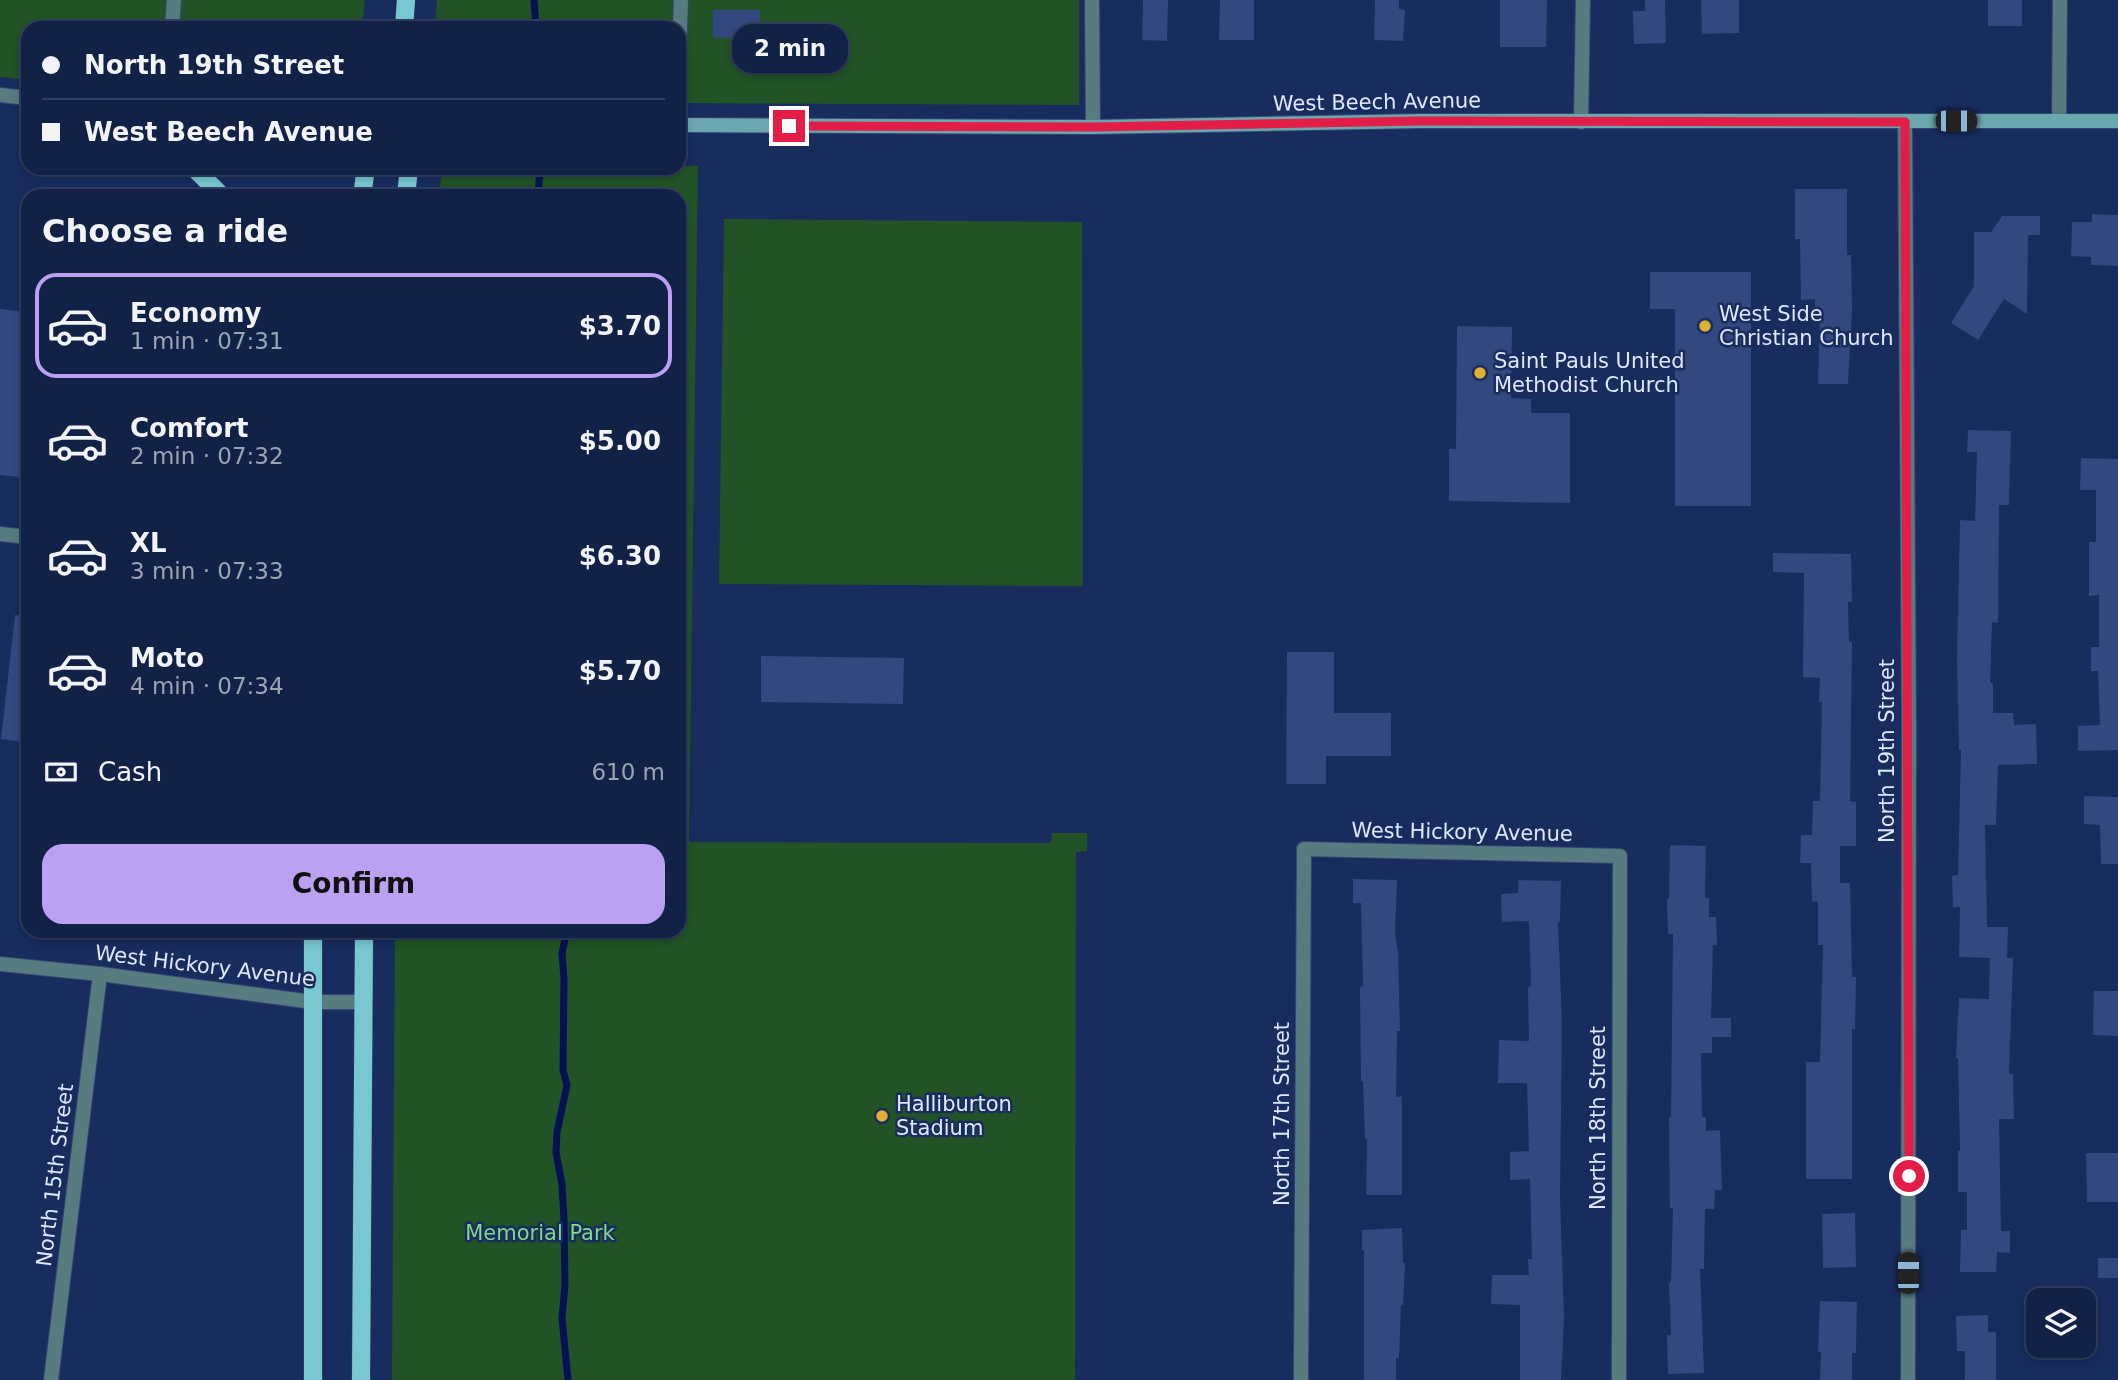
<!DOCTYPE html>
<meta charset="utf-8">
<style>
:root{--surface:#122146;--page:#1f2e51;--text:#f1f3f6;--muted:#9ca3b3;--line:#313e5f;--accent:#bca0f2}
body{margin:0;font-family:"DejaVu Sans",sans-serif;background:var(--page);color:var(--text);height:100vh;display:flex;flex-direction:column;font-size:26px;white-space:nowrap}
*{box-sizing:border-box;margin:0}
p{font-size:23px;color:var(--muted)}
.icon{flex:none;width:38px;height:38px;fill:none;stroke:currentColor;stroke-width:2;stroke-linecap:round;stroke-linejoin:round}
.map{position:relative;flex:1;overflow:hidden}
.drawer{position:absolute;left:21px;top:189px;width:665px;height:749px;display:flex;flex-direction:column;background:var(--surface);border-radius:21px;box-shadow:0 4px 10px #0003,0 0 0 2px var(--line)}
.drawer>*{flex:none}
.top-card{position:absolute;left:21px;top:21px;width:665px;height:154px;border-radius:21px;box-shadow:0 4px 10px #0003,0 0 0 2px var(--line);display:grid;align-content:center;height:154px;padding:0 21px;background:var(--surface)}
.buttons{position:absolute;left:2026px;top:1288px;display:grid;gap:14px}
.buttons a{display:grid;place-items:center;width:70px;height:70px;border-radius:14px;background:var(--surface);box-shadow:0 4px 10px #0003,0 0 0 2px var(--line);font-size:35px}
.end{position:absolute;width:32px;height:32px;margin:-16px;border:9px solid #e11d48;background:#fff;box-shadow:0 0 0 4px #fff}
.from{border-radius:50%}
.bubble{position:absolute;height:49px;border-radius:21px;background:var(--surface);box-shadow:0 4px 10px #0003,0 0 0 2px var(--line);font-size:23px;font-weight:700;line-height:49px;text-align:center}
.car{position:absolute;width:21px;height:42px;margin:-21px -10px;border-radius:9px;box-shadow:0 0 5px 2px #0007;background:linear-gradient(#222 24%,#8ab4d8 0 40%,#222 0 76%,#8ab4d8 0 86%,#222 0)}
.top-card b{display:flex;align-items:center;gap:24px;height:66px;font-size:26px}
.top-card b+b{border-top:2px solid var(--line)}
.top-card i{width:18px;height:18px;background:var(--text)}
ul{padding:0;list-style:none}
li{display:flex;align-items:center;gap:21px;height:105px;margin:0 14px 10px;padding:0 7px;border:4px solid transparent;border-radius:21px}
li div{flex:1}
li b{display:block;font-size:26px}
li em{font-style:normal;font-weight:700}
li.on{border-color:var(--accent)}
li>.icon{width:63px;height:63px;stroke-width:1.5}
h2{padding:0 21px;font-size:32px;line-height:84px}
.pay{display:flex;align-items:center;gap:18px;height:77px;padding:0 21px;font-size:26px}
.pay p{margin-inline-start:auto}
.button{display:flex;gap:14px;margin-top:auto;padding:14px 21px}
.button a{flex:1;height:80px;border-radius:21px;background:var(--accent);color:#111;font-size:28px;font-weight:700;line-height:80px;text-align:center}
.map>svg:first-child{display:block}
</style>
<div class="map">
<svg width="2118" height="1380" viewBox="0 0 2118 1380">
<rect width="100%" height="100%" fill="#182c5e"/>
<path fill="#215326" d="M 0,0 L 365,0 L 362,28 L 28,28 L 28,80 L 0,77 Z
M 437,0 L 1079,0 L 1079,105 L 679,103 L 679,28 L 435,28 Z
M 698,166 L 689,842 L 1051,843 L 1052,833 L 1087,833 L 1087,851 L 1076,852 L 1075,1380 L 392,1380 L 395,931 L 679,931 L 679,196 L 439,196 L 441,178 L 450,168 Z
M 724,219 L 1082,222 L 1083,586 L 719,584 Z"/>
<g fill="none" stroke-linecap="round" stroke-linejoin="round">
<path stroke="#041253" stroke-width="7" d="M 534,0 L 536,28
M 538,196 L 540,169
M 567,931 L 562,953 L 564,979 L 563,1070 L 567,1085 L 557,1132 L 556,1153 L 562,1184 L 564,1220 L 565,1285 L 562,1318 L 568,1380"/>
</g>
<path fill="#32487e" d="M 1143,0 L 1168,0 L 1167,41 L 1142,40 Z
M 1220,0 L 1254,0 L 1254,40 L 1219,40 Z
M 1375,0 L 1399,0 L 1399,9 L 1405,10 L 1403,41 L 1374,40 Z
M 1500,0 L 1547,0 L 1546,47 L 1500,47 Z
M 1645,0 L 1665,0 L 1666,43 L 1634,44 L 1633,11 L 1645,11 Z
M 1701,0 L 1739,0 L 1739,33 L 1702,34 Z
M 1988,0 L 2022,0 L 2022,26 L 1988,26 Z
M 713,10 L 760,10 L 760,37 L 713,38 Z
M 1795,189 L 1847,189 L 1847,255 L 1851,255 L 1852,310 L 1848,384 L 1818,384 L 1820,311 L 1815,311 L 1815,299 L 1801,300 L 1800,239 L 1795,239 Z
M 2092,214 L 2118,215 L 2118,266 L 2091,265 L 2091,257 L 2071,256 L 2072,222 L 2092,222 Z
M 2002,216 L 2040,216 L 2040,235 L 2028,235 L 2027,314 L 2004,299 L 1978,340 L 1951,323 L 1974,286 L 1974,232 L 1991,232 Z
M 1650,272 L 1751,272 L 1751,506 L 1675,506 L 1675,309 L 1650,309 Z
M 0,309 L 28,312 L 28,478 L 0,475 Z
M 1457,326 L 1512,327 L 1511,398 L 1531,399 L 1531,413 L 1570,413 L 1570,503 L 1449,501 L 1449,449 L 1456,449 Z
M 1968,430 L 2011,431 L 2009,505 L 1999,505 L 1998,623 L 1992,622 L 1990,683 L 1993,683 L 1993,713 L 2013,713 L 2014,725 L 2036,724 L 2037,764 L 1998,765 L 1996,825 L 1985,825 L 1987,927 L 2008,927 L 2007,958 L 2013,958 L 2009,1074 L 2013,1074 L 2014,1119 L 1999,1119 L 2001,1231 L 2010,1231 L 2010,1253 L 1997,1252 L 1996,1272 L 1960,1272 L 1961,1230 L 1967,1230 L 1967,1192 L 1958,1192 L 1958,1151 L 1960,1151 L 1958,1058 L 1956,1058 L 1959,998 L 1989,999 L 1990,958 L 1959,957 L 1960,907 L 1953,907 L 1952,876 L 1958,875 L 1961,750 L 1959,750 L 1957,658 L 1960,520 L 1975,521 L 1977,452 L 1967,452 Z
M 2081,458 L 2118,459 L 2118,750 L 2078,751 L 2078,726 L 2100,725 L 2098,671 L 2091,671 L 2091,647 L 2099,647 L 2099,595 L 2089,596 L 2089,542 L 2096,542 L 2096,490 L 2080,490 Z
M 1773,553 L 1851,554 L 1852,602 L 1848,602 L 1849,642 L 1852,642 L 1850,801 L 1856,802 L 1856,846 L 1840,846 L 1840,883 L 1850,883 L 1852,977 L 1856,977 L 1855,1029 L 1852,1029 L 1852,1179 L 1806,1179 L 1806,1062 L 1820,1062 L 1823,945 L 1818,945 L 1818,901 L 1812,902 L 1811,863 L 1800,863 L 1801,835 L 1812,835 L 1813,801 L 1820,801 L 1822,702 L 1819,702 L 1820,678 L 1803,677 L 1804,573 L 1773,572 Z
M 15,615 L 28,616 L 28,743 L 1,739 Z
M 1287,652 L 1334,652 L 1334,713 L 1391,713 L 1391,756 L 1326,756 L 1326,784 L 1286,784 Z
M 761,656 L 904,658 L 903,704 L 761,702 Z
M 2084,796 L 2118,797 L 2118,864 L 2101,864 L 2100,825 L 2084,824 Z
M 1670,845 L 1706,846 L 1705,898 L 1709,898 L 1709,917 L 1716,917 L 1717,945 L 1713,945 L 1711,1018 L 1731,1018 L 1731,1037 L 1712,1037 L 1712,1053 L 1701,1053 L 1702,1117 L 1706,1117 L 1706,1131 L 1720,1130 L 1722,1190 L 1715,1190 L 1714,1209 L 1705,1209 L 1704,1269 L 1700,1269 L 1704,1373 L 1668,1374 L 1667,1335 L 1671,1335 L 1669,1282 L 1671,1282 L 1673,1208 L 1670,1208 L 1669,1117 L 1671,1117 L 1673,934 L 1668,934 L 1667,899 L 1669,899 Z
M 1353,879 L 1397,880 L 1395,932 L 1398,953 L 1400,1031 L 1397,1031 L 1396,1097 L 1402,1096 L 1402,1195 L 1366,1195 L 1367,1139 L 1365,1139 L 1363,1081 L 1361,1081 L 1360,987 L 1363,986 L 1361,903 L 1353,903 Z
M 1518,880 L 1561,881 L 1560,922 L 1558,922 L 1562,1022 L 1560,1198 L 1564,1318 L 1561,1380 L 1520,1380 L 1520,1305 L 1491,1304 L 1492,1275 L 1529,1275 L 1528,1259 L 1532,1259 L 1530,1179 L 1510,1180 L 1510,1152 L 1529,1151 L 1527,1083 L 1498,1083 L 1499,1040 L 1529,1041 L 1528,987 L 1531,986 L 1529,921 L 1502,922 L 1501,894 L 1518,893 Z
M 2094,991 L 2118,991 L 2118,1036 L 2093,1035 Z
M 2086,1153 L 2118,1153 L 2118,1202 L 2087,1202 Z
M 1855,1213 L 1856,1267 L 1823,1268 L 1822,1214 Z
M 1402,1228 L 1403,1263 L 1405,1263 L 1403,1305 L 1401,1305 L 1399,1358 L 1396,1358 L 1396,1380 L 1364,1380 L 1364,1250 L 1362,1250 L 1362,1230 Z
M 2098,1258 L 2118,1258 L 2118,1278 L 2098,1278 Z
M 1820,1301 L 1857,1302 L 1856,1353 L 1852,1353 L 1852,1380 L 1820,1380 L 1821,1352 L 1818,1352 Z
M 1988,1315 L 1988,1332 L 1996,1332 L 1996,1380 L 1965,1380 L 1965,1351 L 1957,1351 L 1956,1316 Z"/>
<g fill="none" stroke-linecap="round" stroke-linejoin="round">
<g stroke="#344674" stroke-width="16">
<path id="minor" d="M 1092,0 L 1093,127
M 172,28 L 174,0
M 679,56 L 681,0
M 2059,121 L 2060,0
M 1581,122 L 1583,0
M 1905,122 L 1909,727 L 1908,1380
M 0,534 L 28,537
M 0,964 L 100,974 L 313,1002 L 364,1002
M 51,1380 L 100,974
M 1301,1380 L 1304,849 L 1620,856 L 1619,1380"/>
</g>
<g stroke="#344674" stroke-width="16">
<path id="tertiary" d="M 0,95 L 28,98"/>
</g>
<g stroke="#344674" stroke-width="16">
<path id="secondary" d="M 679,125 L 1093,127 L 1421,121 L 2118,121"/>
</g>
<g stroke="#344674" stroke-width="19">
<path id="primary" d="M 404,28 L 406,0
M 194,168 L 222,196
M 362,196 L 366,168
M 406,196 L 409,168
M 313,1380 L 313,931
M 361,1380 L 364,931"/>
</g>
<use href="#minor" stroke="#577c80" stroke-width="14"/>
<use href="#tertiary" stroke="#577c80" stroke-width="14"/>
<use href="#secondary" stroke="#6aa7ae" stroke-width="14"/>
<use href="#primary" stroke="#78c8d1" stroke-width="18"/>
</g>
<g fill="none" stroke-linecap="round" stroke-linejoin="round">
<path stroke="#e11d48" stroke-width="9" d="M 789,126 L 1093,127 L 1421,121 L 1905,122 L 1909,1176"/>
</g>
<g fill="#e1af34" stroke="#182c5e" stroke-width="2.5">
<circle cx="1705" cy="326" r="7"/>
<circle cx="1480" cy="373" r="7"/>
<circle cx="882" cy="1116" r="7"/>
</g>
<g text-anchor="middle" dominant-baseline="central" stroke-width="5" stroke-linejoin="round" paint-order="stroke">
<g font-size="21" fill="#dee7fb" stroke="#182c5e">
<text transform="translate(1377 102) rotate(-1)">West Beech Avenue</text>
<text transform="translate(1887 751) rotate(-90)">North 19th Street</text>
<text transform="translate(1462 832) rotate(1)">West Hickory Avenue</text>
<text transform="translate(205 966) rotate(7)">West Hickory Avenue</text>
<text transform="translate(1282 1114) rotate(-90)">North 17th Street</text>
<text transform="translate(1598 1118) rotate(-90)">North 18th Street</text>
<text transform="translate(55 1175) rotate(-83)">North 15th Street</text>
</g>
<g font-size="21" fill="#dee7fb" stroke="#182c5e" text-anchor="start">
<text x="1719" y="314">West Side<tspan x="1719" dy="24">Christian Church</tspan></text>
<text x="1494" y="361">Saint Pauls United<tspan x="1494" dy="24">Methodist Church</tspan></text>
<text x="896" y="1104">Halliburton<tspan x="896" dy="24">Stadium</tspan></text>
</g>
<g font-size="21" fill="#7eda84" stroke="#182c5e">
<text x="540" y="1233">Memorial Park</text>
</g>
</g>
</svg>
<div class="buttons">
<a><svg class="icon" aria-label="layers" viewBox="0 0 24 24"><path d="M12 4l9 5-9 5-9-5zM3 14l9 5 9-5"/></svg></a>
</div>
<i class="end from" style="left:1909px;top:1176px"></i>
<i class="end" style="left:789px;top:126px"></i>
<div class="bubble" style="left:732px;top:24px;width:116px">2 min</div>
<i class="car" style="left:1956px;top:121px;rotate:90deg"></i>
<i class="car" style="left:1908px;top:1273px;rotate:0deg"></i>
<div class="top-card">
<b><i class="from"></i>North 19th Street</b>
<b><i></i>West Beech Avenue</b>
</div>
<section class="drawer">
<h2>Choose a ride</h2>
<ul>
<li class="on"><svg class="icon" aria-label="car" viewBox="0 0 24 24"><path d="M5 17H2v-5l4-1 3-4h7l3 4 3 1v5h-3M9 17h6M6 11h13"/><circle cx="7" cy="17" r="2"/><circle cx="17" cy="17" r="2"/></svg><div><b>Economy</b><p>1 min · 07:31</p></div><em>$3.70</em></li>
<li><svg class="icon" aria-label="car" viewBox="0 0 24 24"><path d="M5 17H2v-5l4-1 3-4h7l3 4 3 1v5h-3M9 17h6M6 11h13"/><circle cx="7" cy="17" r="2"/><circle cx="17" cy="17" r="2"/></svg><div><b>Comfort</b><p>2 min · 07:32</p></div><em>$5.00</em></li>
<li><svg class="icon" aria-label="car" viewBox="0 0 24 24"><path d="M5 17H2v-5l4-1 3-4h7l3 4 3 1v5h-3M9 17h6M6 11h13"/><circle cx="7" cy="17" r="2"/><circle cx="17" cy="17" r="2"/></svg><div><b>XL</b><p>3 min · 07:33</p></div><em>$6.30</em></li>
<li><svg class="icon" aria-label="car" viewBox="0 0 24 24"><path d="M5 17H2v-5l4-1 3-4h7l3 4 3 1v5h-3M9 17h6M6 11h13"/><circle cx="7" cy="17" r="2"/><circle cx="17" cy="17" r="2"/></svg><div><b>Moto</b><p>4 min · 07:34</p></div><em>$5.70</em></li>
</ul>
<div class="pay"><svg class="icon" aria-label="cash" viewBox="0 0 24 24"><path d="M3 7h18v10H3z"/><circle cx="12" cy="12" r="2"/></svg>Cash<p>610 m</p></div>
<div class="button"><a>Confirm</a></div>
</section>
</div>
